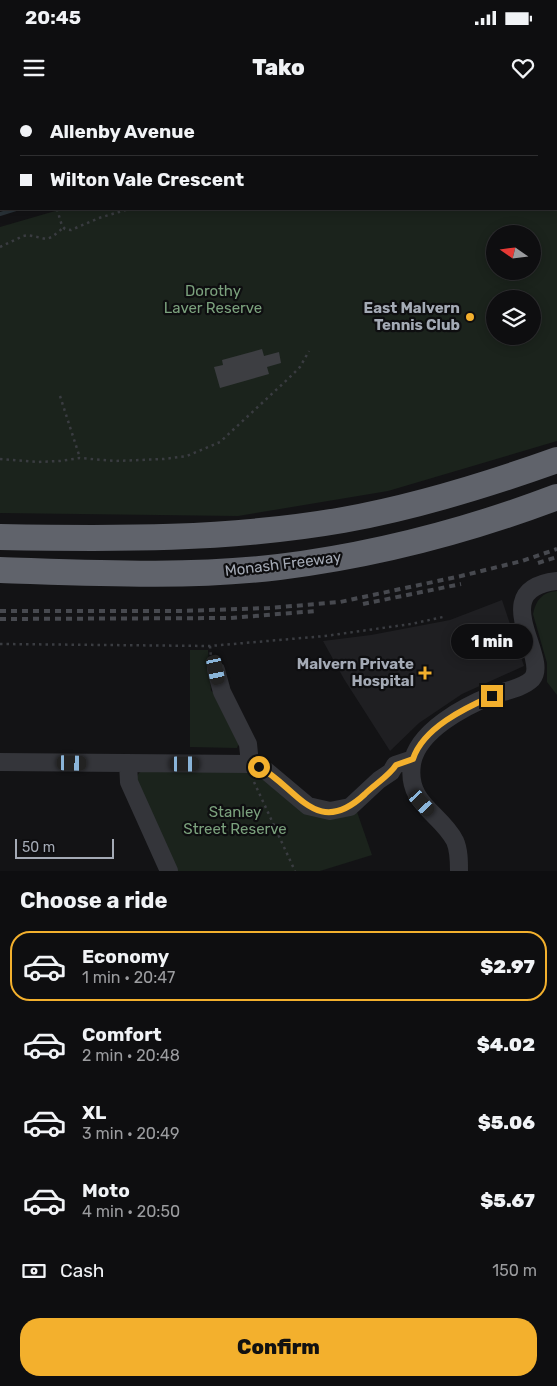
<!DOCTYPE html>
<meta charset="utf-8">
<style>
:root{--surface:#0e0e10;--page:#171719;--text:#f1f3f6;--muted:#9b9c9f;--line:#2e2e30;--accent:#f3b02d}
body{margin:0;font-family:Rubik,sans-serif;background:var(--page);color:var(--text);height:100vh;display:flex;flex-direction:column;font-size:19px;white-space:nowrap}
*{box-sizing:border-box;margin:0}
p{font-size:16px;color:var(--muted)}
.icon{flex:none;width:28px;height:28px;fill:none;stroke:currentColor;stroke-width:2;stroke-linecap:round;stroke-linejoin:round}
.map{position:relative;height:771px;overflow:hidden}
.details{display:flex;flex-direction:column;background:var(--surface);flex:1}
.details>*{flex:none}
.top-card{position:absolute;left:0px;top:0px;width:558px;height:110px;box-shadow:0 2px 12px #0003,0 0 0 1px var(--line);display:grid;align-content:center;height:110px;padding:0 20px;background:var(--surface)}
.needle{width:32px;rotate:284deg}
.buttons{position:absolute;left:486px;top:125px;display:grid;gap:10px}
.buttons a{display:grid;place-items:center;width:55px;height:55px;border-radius:50%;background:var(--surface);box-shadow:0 2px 12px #0003,0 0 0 1px var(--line);font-size:25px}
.scale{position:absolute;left:15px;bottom:12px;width:99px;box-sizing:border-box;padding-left:5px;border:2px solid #a4aab5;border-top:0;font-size:14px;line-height:18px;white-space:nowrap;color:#a4aab5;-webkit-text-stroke:4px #0e0e10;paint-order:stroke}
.end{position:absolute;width:22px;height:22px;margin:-11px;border:6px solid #f3b02d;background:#111;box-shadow:0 0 0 2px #111}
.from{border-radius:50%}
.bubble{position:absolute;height:35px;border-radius:18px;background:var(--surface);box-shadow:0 2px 12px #0003,0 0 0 1px var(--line);font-size:16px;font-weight:800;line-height:35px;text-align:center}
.car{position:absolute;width:15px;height:30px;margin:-15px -8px;border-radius:6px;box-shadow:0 0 4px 1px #0007;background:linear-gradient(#222 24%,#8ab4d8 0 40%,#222 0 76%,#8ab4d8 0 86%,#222 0)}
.top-card b{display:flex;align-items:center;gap:18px;height:48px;font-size:19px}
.top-card b+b{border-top:1px solid var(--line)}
.top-card i{width:12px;height:12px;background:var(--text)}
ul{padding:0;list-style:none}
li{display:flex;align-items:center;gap:15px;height:70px;margin:0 10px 8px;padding:0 10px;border:2px solid transparent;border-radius:20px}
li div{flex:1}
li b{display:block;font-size:19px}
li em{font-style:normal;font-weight:800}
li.on{border-color:var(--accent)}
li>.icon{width:45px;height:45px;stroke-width:1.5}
h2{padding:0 20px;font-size:22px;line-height:60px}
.pay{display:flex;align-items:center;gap:12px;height:55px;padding:0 20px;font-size:19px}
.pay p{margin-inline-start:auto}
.button{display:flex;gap:10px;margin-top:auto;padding:10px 20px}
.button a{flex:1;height:58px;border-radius:20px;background:var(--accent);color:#111;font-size:20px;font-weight:800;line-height:58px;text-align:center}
.status{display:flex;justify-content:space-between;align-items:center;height:35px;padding:0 25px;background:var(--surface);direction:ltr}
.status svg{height:14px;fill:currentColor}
header{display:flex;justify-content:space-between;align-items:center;height:65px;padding:0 20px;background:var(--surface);font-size:22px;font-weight:800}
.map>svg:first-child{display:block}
</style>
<div class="status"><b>20:45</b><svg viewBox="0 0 49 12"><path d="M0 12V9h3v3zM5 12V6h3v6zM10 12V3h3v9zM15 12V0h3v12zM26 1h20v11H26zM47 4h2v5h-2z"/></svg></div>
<header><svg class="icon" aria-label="menu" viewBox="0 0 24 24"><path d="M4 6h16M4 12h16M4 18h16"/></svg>Tako<svg class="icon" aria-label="heart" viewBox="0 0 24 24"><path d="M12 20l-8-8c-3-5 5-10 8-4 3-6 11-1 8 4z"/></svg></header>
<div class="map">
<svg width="557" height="771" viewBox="0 0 557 771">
<rect width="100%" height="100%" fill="#131315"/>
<path fill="#1f1f22" d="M 502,500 L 524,566 L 462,594 L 419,623 L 390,651 L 344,579 L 323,541 L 371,535 L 450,520 Z"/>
<path fill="#1b231c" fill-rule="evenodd" d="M 326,0 L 557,0 L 557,341 L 388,391 L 238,416 L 0,413 L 0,127 L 62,109 L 556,109 L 556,1 L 323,1 ZM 495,134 L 532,134 L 532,171 L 495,171 ZM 495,199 L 532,199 L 532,236 L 495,236 Z
M 557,491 L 557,595 L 547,582 L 547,563 L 533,514 C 536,500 542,492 557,491 Z
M 190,550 L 208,550 L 211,591 L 217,594 L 239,643 L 237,648 L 190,647 Z
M 143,670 L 256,672 L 284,695 L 356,709 L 372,755 L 320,771 L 176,771 L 136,678 L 139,673 Z"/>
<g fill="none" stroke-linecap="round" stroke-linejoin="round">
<path stroke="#293238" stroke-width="4" d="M 299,1 L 302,0
M 0,114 L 16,109"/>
</g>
<path fill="#3d3e42" d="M 262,249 L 264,256 L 279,252 L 281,263 L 267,267 L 269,274 L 220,288 L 214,267 L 223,265 L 222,260 Z"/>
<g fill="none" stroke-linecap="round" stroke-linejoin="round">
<path stroke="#3a3c41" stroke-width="2.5" stroke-dasharray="2.5 4" stroke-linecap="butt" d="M 487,0 L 489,1
M 403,1 L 411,0
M 556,33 L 557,33
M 0,83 L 1,82
M 57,109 L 62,126 L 65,129 L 71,130 L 99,118 L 129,109
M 0,147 L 23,136 L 28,135 L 46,139 L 52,137 L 63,128
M 60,296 L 80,358
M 0,359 L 38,362 L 60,361 L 80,358 L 115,361 L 164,359 L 187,356 L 220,342 L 289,278 L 300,267 L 309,251
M 0,544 L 210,546 L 325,536 L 411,524 L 443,517
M 210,546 L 211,557
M 254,682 L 295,771"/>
<path stroke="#34353a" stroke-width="18" d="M 29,0 L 29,1
M 163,0 L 166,1
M 221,1 L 225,0
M 216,570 L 222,592 L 248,644 L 250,664
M 0,662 L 250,664 L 264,669 L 308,706 L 330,711 L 350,707 L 379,680 L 391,672 L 395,665 L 413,659
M 128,663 L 129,682 L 169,771
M 459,771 C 459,761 459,750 455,741 C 441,713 406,704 412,664 C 417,631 465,606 493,595 C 505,591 523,588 532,579 C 551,558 484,489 557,481"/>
<path stroke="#60636b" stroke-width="26" d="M 0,437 C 115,439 229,440 343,420 C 416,407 487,385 557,360
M 0,470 C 93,473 187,478 279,467 C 375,455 467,431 557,397"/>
<path stroke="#47494f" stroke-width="4" stroke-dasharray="6 5" stroke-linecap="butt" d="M 538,463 L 557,457
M 363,504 L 461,484
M 0,511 L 182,511 L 269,508 L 340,502 L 461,476 L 522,461 L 557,449
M 0,519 L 230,518 L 316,511"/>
</g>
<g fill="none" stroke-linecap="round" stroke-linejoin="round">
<path stroke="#f3b02d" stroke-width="6" d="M 259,667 C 297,687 316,740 365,694 C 374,685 390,675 396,665 L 413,659 C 423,628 465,608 492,596"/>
</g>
<g fill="#f3b02d" stroke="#0e0e10" stroke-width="2">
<circle cx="470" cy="217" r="5"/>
<path d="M422.5 565.5h5v5h5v5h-5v5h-5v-5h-5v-5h5z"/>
</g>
<g text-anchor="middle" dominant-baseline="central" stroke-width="4.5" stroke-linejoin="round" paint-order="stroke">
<g font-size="15" fill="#7ba17d" stroke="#0e0e10">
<text x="213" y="191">Dorothy<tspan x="213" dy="17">Laver Reserve</tspan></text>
<text x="235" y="712">Stanley<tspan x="235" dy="17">Street Reserve</tspan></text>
</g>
<g font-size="15" font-weight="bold" fill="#a4aab5" stroke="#0e0e10" text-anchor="end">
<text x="460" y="208">East Malvern<tspan x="460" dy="17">Tennis Club</tspan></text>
<text x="414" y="564">Malvern Private<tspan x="414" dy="17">Hospital</tspan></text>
</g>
<g font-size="15" fill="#a4aab5" stroke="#0e0e10">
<text transform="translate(283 464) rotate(-7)">Monash Freeway</text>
</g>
</g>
</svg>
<div class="buttons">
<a><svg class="needle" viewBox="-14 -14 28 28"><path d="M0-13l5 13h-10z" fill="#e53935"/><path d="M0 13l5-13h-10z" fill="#9b9c9f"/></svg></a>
<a><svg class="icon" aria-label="layers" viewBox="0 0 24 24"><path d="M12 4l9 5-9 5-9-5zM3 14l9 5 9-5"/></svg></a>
</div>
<div class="scale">50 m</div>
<i class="end from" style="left:259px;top:667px"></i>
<i class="end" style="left:492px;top:596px"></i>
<div class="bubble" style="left:451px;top:524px;width:82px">1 min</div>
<i class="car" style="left:216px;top:570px;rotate:168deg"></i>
<i class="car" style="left:72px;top:663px;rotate:91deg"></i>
<i class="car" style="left:185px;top:664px;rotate:90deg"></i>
<i class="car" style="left:422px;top:703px;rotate:138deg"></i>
<div class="top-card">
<b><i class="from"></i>Allenby Avenue</b>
<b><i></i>Wilton Vale Crescent</b>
</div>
</div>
<section class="details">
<h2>Choose a ride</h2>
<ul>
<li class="on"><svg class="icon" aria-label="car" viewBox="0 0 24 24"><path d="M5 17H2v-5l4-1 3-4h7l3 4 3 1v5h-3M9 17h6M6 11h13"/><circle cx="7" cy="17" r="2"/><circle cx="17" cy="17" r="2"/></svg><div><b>Economy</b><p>1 min · 20:47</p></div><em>$2.97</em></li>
<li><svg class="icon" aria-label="car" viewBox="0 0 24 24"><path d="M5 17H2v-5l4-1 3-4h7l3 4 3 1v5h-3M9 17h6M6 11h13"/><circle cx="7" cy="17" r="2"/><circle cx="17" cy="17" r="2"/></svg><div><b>Comfort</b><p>2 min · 20:48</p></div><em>$4.02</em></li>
<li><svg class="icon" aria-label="car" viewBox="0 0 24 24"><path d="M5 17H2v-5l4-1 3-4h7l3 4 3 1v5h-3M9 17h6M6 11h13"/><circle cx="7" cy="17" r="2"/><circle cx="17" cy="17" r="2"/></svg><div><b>XL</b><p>3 min · 20:49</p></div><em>$5.06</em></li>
<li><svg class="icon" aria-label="car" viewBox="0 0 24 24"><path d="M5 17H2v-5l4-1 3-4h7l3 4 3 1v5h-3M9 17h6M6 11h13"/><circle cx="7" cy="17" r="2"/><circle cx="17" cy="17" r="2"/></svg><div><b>Moto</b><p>4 min · 20:50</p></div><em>$5.67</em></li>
</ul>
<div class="pay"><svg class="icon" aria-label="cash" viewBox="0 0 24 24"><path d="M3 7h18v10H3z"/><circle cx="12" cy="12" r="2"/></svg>Cash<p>150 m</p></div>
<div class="button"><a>Confirm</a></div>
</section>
